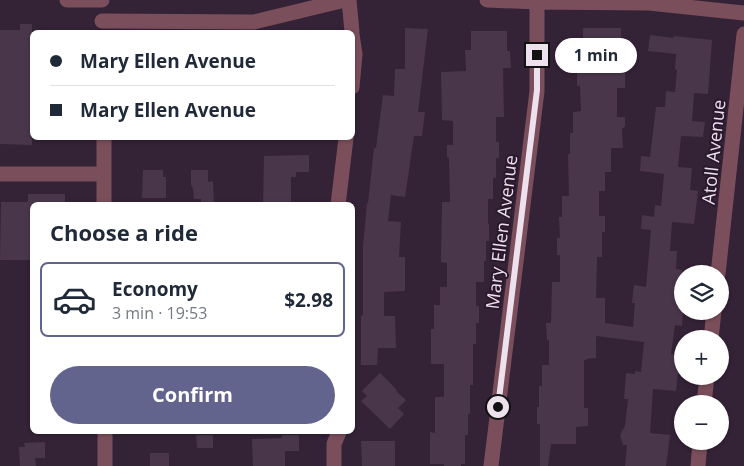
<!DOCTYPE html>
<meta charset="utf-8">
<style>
:root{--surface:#fff;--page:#f2f2f3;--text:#1f2937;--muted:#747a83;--line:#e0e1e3;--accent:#63648d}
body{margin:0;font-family:"Open Sans",sans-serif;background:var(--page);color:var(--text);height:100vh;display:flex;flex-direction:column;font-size:19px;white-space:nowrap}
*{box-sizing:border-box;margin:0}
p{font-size:16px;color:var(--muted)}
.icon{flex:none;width:28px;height:28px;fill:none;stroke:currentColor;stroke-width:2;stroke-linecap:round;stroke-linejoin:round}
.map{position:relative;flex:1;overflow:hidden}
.side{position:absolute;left:30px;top:202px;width:325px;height:232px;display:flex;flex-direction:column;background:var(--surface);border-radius:8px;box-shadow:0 1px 4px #0004}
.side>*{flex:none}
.banner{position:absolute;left:30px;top:30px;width:325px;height:110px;border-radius:8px;box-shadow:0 1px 4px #0004;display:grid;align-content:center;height:110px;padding:0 20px;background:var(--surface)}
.tools{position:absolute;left:674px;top:265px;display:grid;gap:10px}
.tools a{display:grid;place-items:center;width:55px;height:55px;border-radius:50%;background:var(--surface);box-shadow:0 1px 4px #0004;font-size:25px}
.end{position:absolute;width:22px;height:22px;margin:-11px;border:6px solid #ede1ee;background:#111;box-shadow:0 0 0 2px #111}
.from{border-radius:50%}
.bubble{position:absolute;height:35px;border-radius:18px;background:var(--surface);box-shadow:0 1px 4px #0004;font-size:16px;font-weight:700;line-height:35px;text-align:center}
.banner b{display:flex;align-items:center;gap:18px;height:48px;font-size:19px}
.banner b+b{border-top:1px solid var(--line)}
.banner i{width:12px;height:12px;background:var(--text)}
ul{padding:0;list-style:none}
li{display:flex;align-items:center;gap:15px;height:75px;margin:0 10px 8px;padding:0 10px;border:2px solid transparent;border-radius:8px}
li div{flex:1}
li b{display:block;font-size:19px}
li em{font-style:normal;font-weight:700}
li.active{border-color:var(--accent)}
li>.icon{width:45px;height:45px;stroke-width:1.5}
h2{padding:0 20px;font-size:22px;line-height:60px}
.cta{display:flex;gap:10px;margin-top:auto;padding:10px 20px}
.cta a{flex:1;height:58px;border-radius:30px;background:var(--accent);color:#fff;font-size:20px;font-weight:700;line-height:58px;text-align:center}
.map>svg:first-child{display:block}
</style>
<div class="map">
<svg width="744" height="466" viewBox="0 0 744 466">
<rect width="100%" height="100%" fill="#342236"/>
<path fill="#4a364b" d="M 20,24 L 32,24 L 32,145 L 0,144 L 0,30 L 20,30 Z
M 405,28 L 428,29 L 418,112 L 425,112 L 422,136 L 414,136 L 405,197 L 391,195 L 388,221 L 401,222 L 399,257 L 405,257 L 405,291 L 384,292 L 384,316 L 395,316 L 396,348 L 378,348 L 377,365 L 361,365 L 361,316 L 363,315 L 363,246 L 367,203 L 368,203 L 374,148 L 376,148 L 383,95 L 394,96 L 395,69 L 405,69 Z
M 583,28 L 621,28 L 621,47 L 626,47 L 625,88 L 617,88 L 617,117 L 625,117 L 625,126 L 622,129 L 623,148 L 611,148 L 611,172 L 605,172 L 605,191 L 599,191 L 599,216 L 605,216 L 605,232 L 602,232 L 602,257 L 597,257 L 596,298 L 605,298 L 605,323 L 633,327 L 635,303 L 632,303 L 634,285 L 646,287 L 651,230 L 641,229 L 642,215 L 654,217 L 655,205 L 661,206 L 664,174 L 640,171 L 641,156 L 650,157 L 656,107 L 665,107 L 666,91 L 675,92 L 677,70 L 675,69 L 676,54 L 648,51 L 650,35 L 673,38 L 674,36 L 712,40 L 708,94 L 694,93 L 692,121 L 705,122 L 703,137 L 681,136 L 678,167 L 692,168 L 690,190 L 698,191 L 694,224 L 672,222 L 670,251 L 677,251 L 676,269 L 682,270 L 682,311 L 683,311 L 682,326 L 675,325 L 671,354 L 680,355 L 676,391 L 653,389 L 650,433 L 670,435 L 666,466 L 625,466 L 627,445 L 623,445 L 620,435 L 625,426 L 628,399 L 624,399 L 626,373 L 635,374 L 635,371 L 641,372 L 644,342 L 596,336 L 596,358 L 586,359 L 586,360 L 584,360 L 584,408 L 588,408 L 588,426 L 576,427 L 576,444 L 551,444 L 548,466 L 540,466 L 540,424 L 537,424 L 537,407 L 539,407 L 539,386 L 542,386 L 542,365 L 549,365 L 549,340 L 547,340 L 546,323 L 551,323 L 552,282 L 560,282 L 560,255 L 557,255 L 557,238 L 560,238 L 559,217 L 562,217 L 562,196 L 569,196 L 568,154 L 570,154 L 570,133 L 573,133 L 573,112 L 581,111 L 580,86 L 577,86 L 577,70 L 581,70 L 581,49 L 583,49 Z
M 471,31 L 507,31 L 507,51 L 510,51 L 511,68 L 503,68 L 504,117 L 496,117 L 496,142 L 499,142 L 499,158 L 496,158 L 496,178 L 493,178 L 493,199 L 488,199 L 488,224 L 489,224 L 489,241 L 486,241 L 486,261 L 484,261 L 484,282 L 476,282 L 476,306 L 479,306 L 479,323 L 476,323 L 476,344 L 473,344 L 473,385 L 470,385 L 470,414 L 468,414 L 468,435 L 465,435 L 465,464 L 461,464 L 461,466 L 444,466 L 444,464 L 430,464 L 430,432 L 435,433 L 435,397 L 444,397 L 444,364 L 431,364 L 431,329 L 434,329 L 434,305 L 440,305 L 440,287 L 447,287 L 447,263 L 441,262 L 442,202 L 450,202 L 449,158 L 447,157 L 447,145 L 453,145 L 453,121 L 442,120 L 441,72 L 466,71 L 465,50 L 471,50 Z
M 309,155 L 309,172 L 296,172 L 296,177 L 291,177 L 291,205 L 263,205 L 264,156 Z
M 143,170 L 163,170 L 163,177 L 166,177 L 166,198 L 142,198 Z
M 191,170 L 208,170 L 208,182 L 213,181 L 214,205 L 201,205 L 201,199 L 194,199 L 193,188 L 191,185 Z
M 28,194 L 65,194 L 65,205 L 32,205 L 32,260 L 0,260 L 1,202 L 28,202 Z
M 380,373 L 397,390 L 396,391 L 406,400 L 398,408 L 404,414 L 390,429 L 361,401 L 367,396 L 362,391 Z
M 196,435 L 213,435 L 213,448 L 197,448 Z
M 282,435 L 299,435 L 299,451 L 285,451 L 285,466 L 253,466 L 252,439 L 282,438 Z
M 361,441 L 395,441 L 395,466 L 362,466 Z
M 45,442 L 45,458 L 35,458 L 36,466 L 20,466 L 19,447 L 25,447 L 24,443 Z
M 150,453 L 169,453 L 169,466 L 150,466 Z"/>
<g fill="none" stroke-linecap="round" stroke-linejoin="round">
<path stroke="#7a4e5b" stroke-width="15" d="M 67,0 L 102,0
M 349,0 L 352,32
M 487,0 L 537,2 L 649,3 L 744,13
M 102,21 L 254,22 L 345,0
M 352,34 L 355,54 L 352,87
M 104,138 L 104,205
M 0,174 L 104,174
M 338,205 L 346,138
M 718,274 L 744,34
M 711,339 L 714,311
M 704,404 L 707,376
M 105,466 L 105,432
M 334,466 L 334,444 L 339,432
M 491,466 L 537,91 L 537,2
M 698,466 L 700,441"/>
</g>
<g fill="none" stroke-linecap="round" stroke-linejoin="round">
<path stroke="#ede1ee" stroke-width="6" d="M 498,407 L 537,90 L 537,55"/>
</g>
<g text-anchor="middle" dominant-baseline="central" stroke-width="4" stroke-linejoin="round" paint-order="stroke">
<g font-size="18" fill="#ede1ee" stroke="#2a182c">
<text transform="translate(713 152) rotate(-84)">Atoll Avenue</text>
<text transform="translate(501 232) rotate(-83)">Mary Ellen Avenue</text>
</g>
</g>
</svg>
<div class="tools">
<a><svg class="icon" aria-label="layers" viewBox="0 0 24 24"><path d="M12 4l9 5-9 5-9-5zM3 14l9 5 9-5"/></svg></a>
<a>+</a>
<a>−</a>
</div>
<i class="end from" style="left:498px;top:407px"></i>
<i class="end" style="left:537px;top:55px"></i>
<div class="bubble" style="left:555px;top:38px;width:82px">1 min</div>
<div class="banner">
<b><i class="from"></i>Mary Ellen Avenue</b>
<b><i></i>Mary Ellen Avenue</b>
</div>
<section class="side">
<h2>Choose a ride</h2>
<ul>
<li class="active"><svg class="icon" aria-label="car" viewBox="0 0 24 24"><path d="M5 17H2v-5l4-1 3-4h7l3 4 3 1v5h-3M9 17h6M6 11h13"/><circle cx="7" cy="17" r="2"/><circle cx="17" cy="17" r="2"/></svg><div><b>Economy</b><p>3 min · 19:53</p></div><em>$2.98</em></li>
</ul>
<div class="cta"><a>Confirm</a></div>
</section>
</div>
